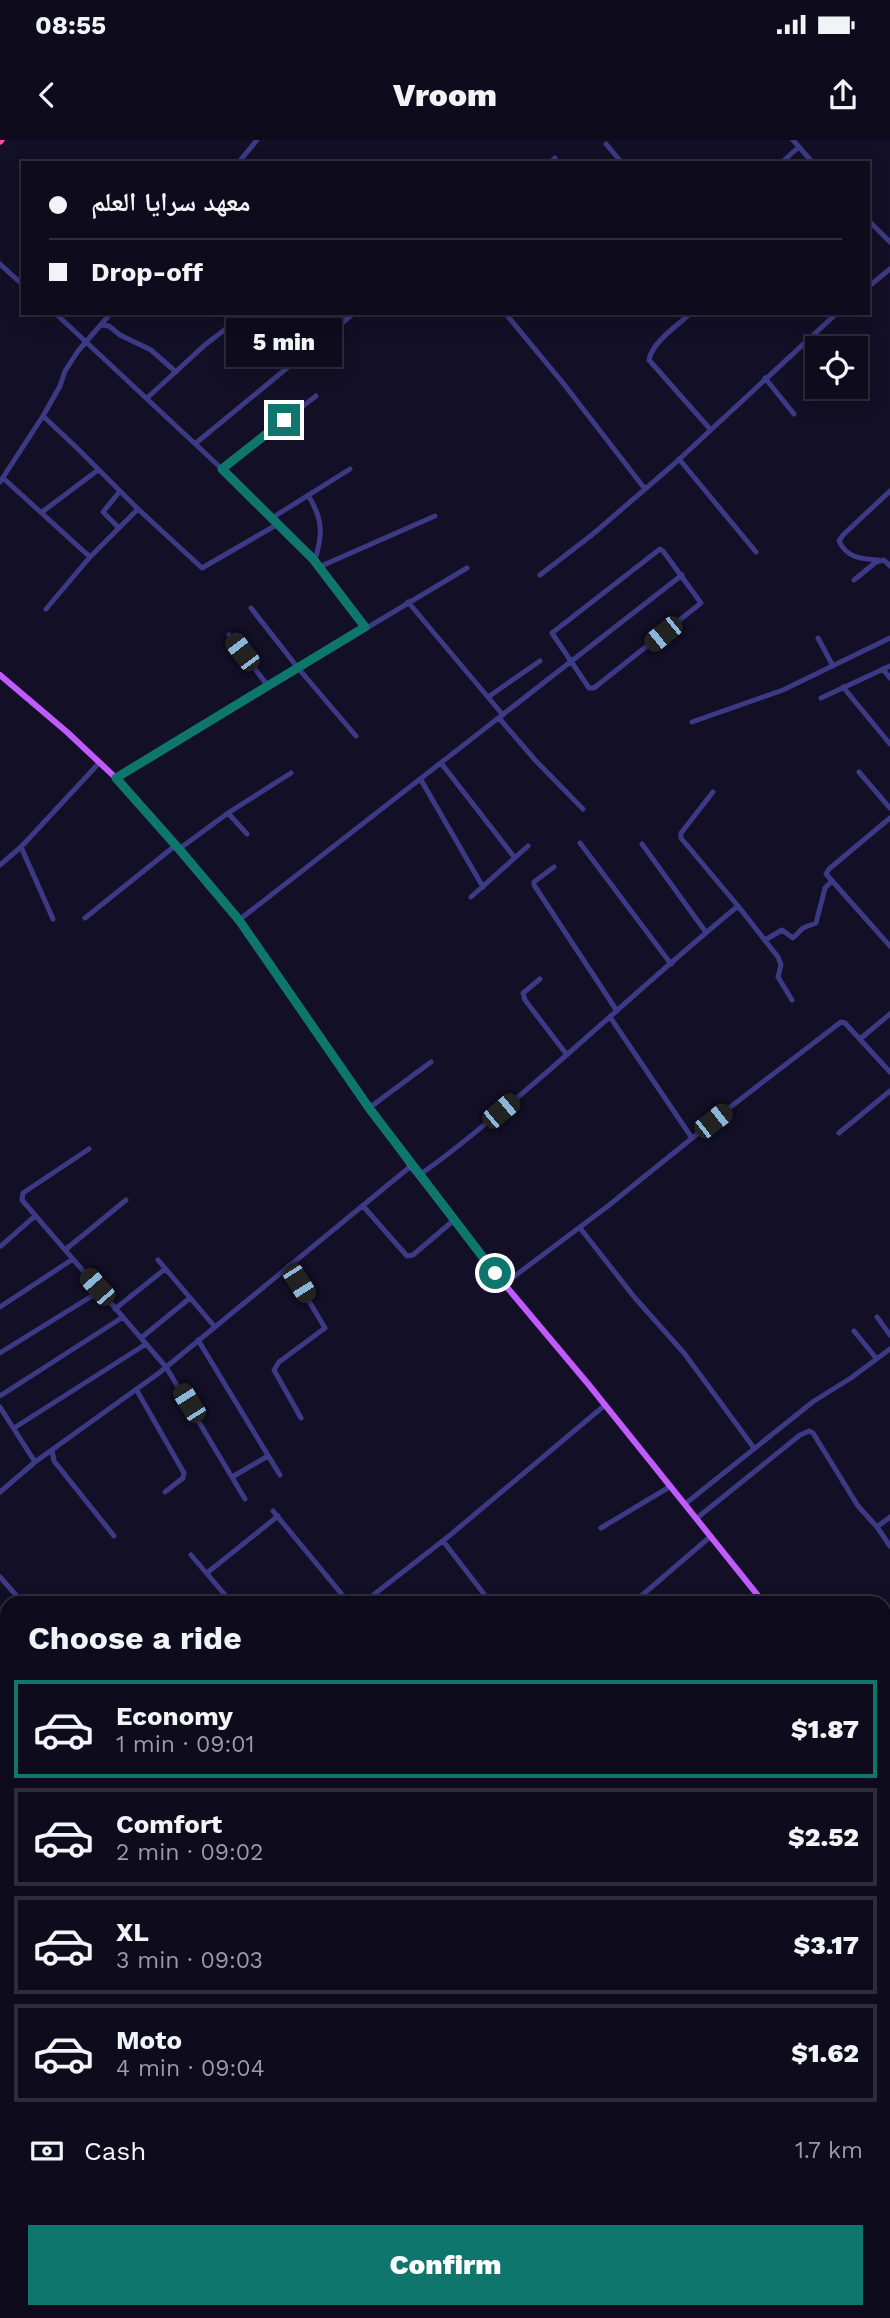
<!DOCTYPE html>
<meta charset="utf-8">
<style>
:root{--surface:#0e0b1c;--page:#171425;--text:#f1f3f6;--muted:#9b9ba3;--line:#2e2b3b;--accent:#0f766e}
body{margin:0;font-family:"Work Sans","Noto Naskh Arabic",sans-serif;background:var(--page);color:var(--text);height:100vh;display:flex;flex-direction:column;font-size:26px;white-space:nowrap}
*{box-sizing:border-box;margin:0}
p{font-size:23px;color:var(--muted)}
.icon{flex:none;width:38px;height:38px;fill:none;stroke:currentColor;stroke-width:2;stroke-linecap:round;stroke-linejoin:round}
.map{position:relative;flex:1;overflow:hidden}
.details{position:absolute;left:0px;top:1456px;width:891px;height:723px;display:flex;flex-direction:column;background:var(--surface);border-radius:21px 21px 0 0;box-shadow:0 4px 18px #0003,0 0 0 2px var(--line)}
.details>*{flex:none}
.guide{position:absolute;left:21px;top:21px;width:849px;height:154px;border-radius:0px;box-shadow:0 4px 18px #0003,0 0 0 2px var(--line);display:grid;align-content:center;height:154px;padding:0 28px;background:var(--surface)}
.controls{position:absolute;left:805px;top:196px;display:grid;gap:14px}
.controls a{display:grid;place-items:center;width:63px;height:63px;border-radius:0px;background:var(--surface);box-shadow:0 4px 18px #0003,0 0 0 2px var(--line);font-size:35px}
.end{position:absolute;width:32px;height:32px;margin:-16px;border:9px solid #0f766e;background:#fff;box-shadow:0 0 0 4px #fff}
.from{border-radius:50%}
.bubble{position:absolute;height:49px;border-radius:0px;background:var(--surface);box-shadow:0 4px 18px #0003,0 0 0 2px var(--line);font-size:23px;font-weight:800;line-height:49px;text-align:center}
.car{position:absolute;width:21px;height:42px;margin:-21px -10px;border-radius:9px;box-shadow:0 0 5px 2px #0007;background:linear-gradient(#222 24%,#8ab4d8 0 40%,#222 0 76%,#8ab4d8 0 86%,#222 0)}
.guide b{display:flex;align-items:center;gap:24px;height:66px;font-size:26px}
.guide b+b{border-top:2px solid var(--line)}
.guide i{width:18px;height:18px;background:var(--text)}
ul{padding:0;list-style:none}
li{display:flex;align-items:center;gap:21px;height:98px;margin:0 14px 10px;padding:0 14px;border:4px solid var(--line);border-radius:0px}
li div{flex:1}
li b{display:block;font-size:26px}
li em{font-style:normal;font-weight:800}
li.current{border-color:var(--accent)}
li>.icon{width:63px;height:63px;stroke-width:1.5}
h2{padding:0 28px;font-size:32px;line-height:84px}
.pay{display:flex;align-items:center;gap:18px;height:77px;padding:0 28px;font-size:26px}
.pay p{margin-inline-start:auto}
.action{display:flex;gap:14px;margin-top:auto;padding:14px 28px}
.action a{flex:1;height:80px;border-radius:0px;background:var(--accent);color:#fff;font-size:28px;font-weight:800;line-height:80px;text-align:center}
.status{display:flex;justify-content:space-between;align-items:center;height:49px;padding:0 35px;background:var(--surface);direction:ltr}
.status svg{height:19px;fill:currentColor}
header{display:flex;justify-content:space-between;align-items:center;height:91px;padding:0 28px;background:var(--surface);font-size:32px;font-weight:800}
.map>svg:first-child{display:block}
</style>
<div class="status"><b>08:55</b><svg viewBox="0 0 49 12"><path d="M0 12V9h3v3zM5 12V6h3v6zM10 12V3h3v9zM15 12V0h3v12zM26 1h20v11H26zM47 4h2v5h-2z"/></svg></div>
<header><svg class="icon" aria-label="back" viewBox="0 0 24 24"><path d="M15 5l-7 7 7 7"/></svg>Vroom<svg class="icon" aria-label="share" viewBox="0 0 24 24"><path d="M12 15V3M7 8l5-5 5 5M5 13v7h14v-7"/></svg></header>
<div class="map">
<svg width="890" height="2178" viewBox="0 0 890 2178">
<rect width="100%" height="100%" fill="#130f26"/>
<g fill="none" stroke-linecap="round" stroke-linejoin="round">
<path stroke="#3d3a85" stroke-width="5" d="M 793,0 L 813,23
M 606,4 L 622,23
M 238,23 L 257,0
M 550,23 L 555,18
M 781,23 L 799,7
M 868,80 L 890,102
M 0,124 L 23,145
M 868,147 L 890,129
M 55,173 L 222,329 L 319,427
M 505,173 L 563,243 L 645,349
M 691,173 C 678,185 652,202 649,220 L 710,289
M 101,185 L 109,186 L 120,195 L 151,210 L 176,232
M 273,190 L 300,219
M 765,238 L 794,274
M 147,258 L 206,204 L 231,185 L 236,173
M 43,276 L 77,308 L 138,369 L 90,417
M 196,303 L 354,173
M 679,319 L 756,412
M 222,329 L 316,256
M 3,338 L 90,417 L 46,469
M 0,342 L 43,276 L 60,246 L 65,231 L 78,211 L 111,173
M 308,355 C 323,379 323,394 315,420
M 138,369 L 202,428 L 278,384
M 42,372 L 98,330
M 272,378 L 350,329
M 119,388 L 103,372 L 120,351
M 660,409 L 663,411 L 701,463 L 594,548 L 589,548 L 552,493 Z
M 878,420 C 861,419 847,418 839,401 L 843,395 L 890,351
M 540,435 L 593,394 L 673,325 L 837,173
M 854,440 L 876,422 L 884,420 L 890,426
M 408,462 L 503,575
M 251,468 L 298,528 L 356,596
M 365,487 L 319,427 L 435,376
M 229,495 L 268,546
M 818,498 L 833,526
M 883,529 L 890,538
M 843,547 L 890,604
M 488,557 L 540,521
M 821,558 L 890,526
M 499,578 L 535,620 L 583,669
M 692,582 L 783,550 L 890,498
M 441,623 L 515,718
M 859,632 L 890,668
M 116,638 L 467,428
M 421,640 L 483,747
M 228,673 L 247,694
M 890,678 L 829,729 L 826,734 L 890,806
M 580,703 L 671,824
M 642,704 L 705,791
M 21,707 L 53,779
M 179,709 L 228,673 L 291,633
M 0,725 L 21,707 L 100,622
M 554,727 L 534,742 L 534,745 L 617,871
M 471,757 L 528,706
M 738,766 L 778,817 L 781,825 L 778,837 L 792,860
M 85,778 L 176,705
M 239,780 L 682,435
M 765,800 L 782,790 L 793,798 L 803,788 L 816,783 L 825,748 L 831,742
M 540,839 L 523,853 L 525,860 L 567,915
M 610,877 L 692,998
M 860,899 L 890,874
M 369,968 L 431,922
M 839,993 L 890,951
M 89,1009 L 23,1053 L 22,1060 L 166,1227 L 245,1359
M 419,1035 C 452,1013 481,987 512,962 C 588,898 661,829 738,766 L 681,698 L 681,693 L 713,652
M 363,1066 L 407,1116 L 413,1115 L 454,1080
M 580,1088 L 635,1158 L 684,1213 L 754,1308
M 1,1106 L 35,1076
M 65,1110 L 126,1060
M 158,1120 L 215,1187
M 288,1126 L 325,1188 L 279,1222 L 274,1230 L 301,1278
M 504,1144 L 608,1066 L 733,965 L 841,882 L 845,883 L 890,932
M 0,1167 L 73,1119
M 115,1169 L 165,1129
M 877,1177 L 890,1195
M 854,1191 L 876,1218
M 141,1198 L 190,1158
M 198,1200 L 280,1335
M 0,1213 L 100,1151
M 136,1249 L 184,1333 L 183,1338 L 165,1352
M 0,1256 L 123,1177
M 0,1267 L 35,1322
M 14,1288 L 146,1204
M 52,1310 L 54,1321 L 114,1396
M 232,1337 L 268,1316
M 0,1352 L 35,1322 L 159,1233 L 411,1026
M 685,1364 L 814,1261 L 851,1238 L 890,1209
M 273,1371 L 349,1463
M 697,1378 L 800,1295 L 809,1291 L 813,1293 L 858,1366 L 877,1387 L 890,1406
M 877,1387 L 890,1377
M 601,1388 L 671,1346
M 443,1401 L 491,1463
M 191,1415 L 232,1463
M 207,1433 L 278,1376
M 0,1437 L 23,1463
M 363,1463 L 449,1396 L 605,1265
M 633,1463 L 711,1396
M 0,1652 L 7,1666
M 884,1661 L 890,1658
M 0,1702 L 7,1696
M 0,1745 L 7,1739
M 884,1752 L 890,1747
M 884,1797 L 890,1791
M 884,1860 L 890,1867
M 884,1900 L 890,1895
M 0,1915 L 7,1912
M 884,1944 L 890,1939
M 884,1986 L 890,1981
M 884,1992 L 890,2000
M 0,2002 L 7,1999
M 0,2006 L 7,2020
M 0,2067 L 7,2064
M 884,2099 L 890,2094
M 0,2108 L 7,2106
M 884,2143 L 890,2151
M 0,2148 L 7,2145
M 87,2172 L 89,2178
M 109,2172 L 111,2178
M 416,2172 L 421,2178
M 645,2172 L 650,2178
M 712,2172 L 717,2178
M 879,2172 L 884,2178
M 16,2178 L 34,2172
M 197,2178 L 204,2175
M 247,2178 L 263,2172
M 342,2178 L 358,2172
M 469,2178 L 476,2172
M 523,2178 L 530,2172
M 601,2178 L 609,2172
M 788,2178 L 796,2172"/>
<path stroke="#c25bff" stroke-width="6" d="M 0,535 L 67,592 L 116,638 L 179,709 L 239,780 L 411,1026 L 495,1133 L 589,1245 L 764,1463
M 884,1612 L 890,1620"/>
<path stroke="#ff4fa3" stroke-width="7" d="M 0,1 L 1,0"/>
</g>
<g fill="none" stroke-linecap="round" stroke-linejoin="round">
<path stroke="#0f766e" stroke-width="9" d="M 284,280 L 222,329 L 313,419 L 365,487 L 116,638 L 179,709 L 239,780 L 369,968 L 495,1133"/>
</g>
</svg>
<div class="controls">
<a><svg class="icon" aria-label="locate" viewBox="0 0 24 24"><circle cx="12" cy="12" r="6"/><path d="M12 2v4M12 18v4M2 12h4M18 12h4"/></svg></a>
</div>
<i class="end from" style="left:495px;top:1133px"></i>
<i class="end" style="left:284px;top:280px"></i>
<div class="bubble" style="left:226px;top:178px;width:116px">5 min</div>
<i class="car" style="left:663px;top:494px;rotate:231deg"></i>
<i class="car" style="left:242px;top:512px;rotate:323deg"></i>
<i class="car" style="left:501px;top:971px;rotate:50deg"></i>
<i class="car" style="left:713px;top:981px;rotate:52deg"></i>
<i class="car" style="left:299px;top:1143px;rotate:148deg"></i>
<i class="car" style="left:97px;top:1147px;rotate:319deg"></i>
<i class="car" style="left:189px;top:1263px;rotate:328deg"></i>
<div class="guide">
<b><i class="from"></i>معهد سرايا العلم</b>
<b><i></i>Drop-off</b>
</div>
<section class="details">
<h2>Choose a ride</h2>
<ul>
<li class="current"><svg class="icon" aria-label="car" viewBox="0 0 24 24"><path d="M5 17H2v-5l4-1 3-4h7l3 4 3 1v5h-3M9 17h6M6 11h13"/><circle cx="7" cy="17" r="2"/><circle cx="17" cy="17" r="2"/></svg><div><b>Economy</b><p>1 min · 09:01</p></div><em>$1.87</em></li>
<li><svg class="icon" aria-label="car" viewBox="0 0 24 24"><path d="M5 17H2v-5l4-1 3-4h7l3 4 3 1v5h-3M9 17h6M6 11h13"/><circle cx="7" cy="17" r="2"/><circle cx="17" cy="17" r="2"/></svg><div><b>Comfort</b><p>2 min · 09:02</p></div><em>$2.52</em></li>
<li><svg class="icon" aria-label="car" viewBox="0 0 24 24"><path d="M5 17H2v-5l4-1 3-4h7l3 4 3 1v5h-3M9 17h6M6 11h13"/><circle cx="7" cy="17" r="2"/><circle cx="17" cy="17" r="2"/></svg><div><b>XL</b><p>3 min · 09:03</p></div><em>$3.17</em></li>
<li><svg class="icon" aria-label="car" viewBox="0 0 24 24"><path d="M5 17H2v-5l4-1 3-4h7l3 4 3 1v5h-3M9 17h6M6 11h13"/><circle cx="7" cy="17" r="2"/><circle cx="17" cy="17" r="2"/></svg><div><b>Moto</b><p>4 min · 09:04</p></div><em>$1.62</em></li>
</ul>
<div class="pay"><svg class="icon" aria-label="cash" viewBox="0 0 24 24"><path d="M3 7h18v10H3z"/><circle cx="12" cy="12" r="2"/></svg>Cash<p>1.7 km</p></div>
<div class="action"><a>Confirm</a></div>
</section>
</div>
